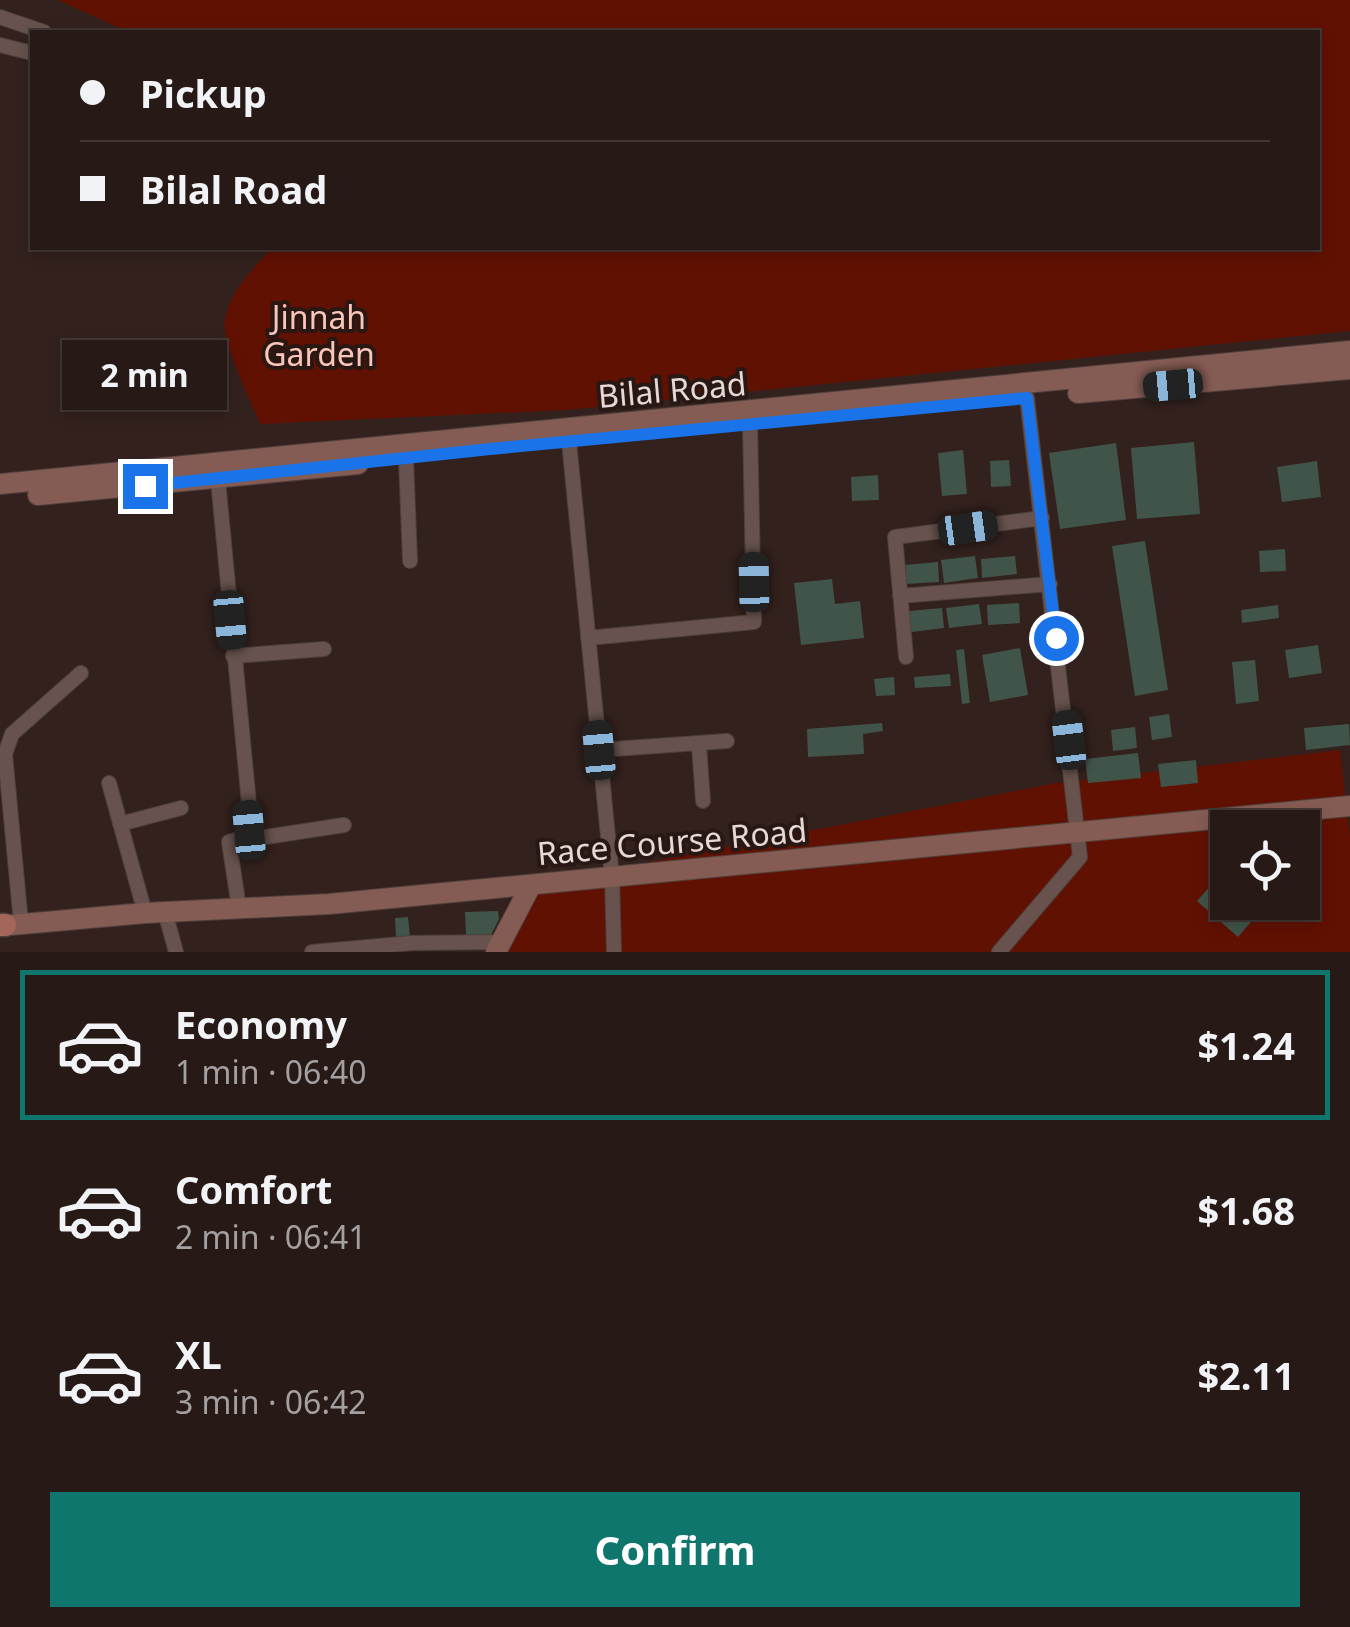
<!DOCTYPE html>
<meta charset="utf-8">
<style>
:root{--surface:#261916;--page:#322623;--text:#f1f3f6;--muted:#a4a0a1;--line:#423835;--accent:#0f766e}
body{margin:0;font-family:"Noto Sans",sans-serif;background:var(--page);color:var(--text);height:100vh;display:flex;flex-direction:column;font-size:38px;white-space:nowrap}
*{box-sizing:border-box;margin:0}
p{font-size:32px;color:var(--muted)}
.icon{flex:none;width:55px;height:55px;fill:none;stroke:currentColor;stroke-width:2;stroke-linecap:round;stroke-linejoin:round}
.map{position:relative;height:952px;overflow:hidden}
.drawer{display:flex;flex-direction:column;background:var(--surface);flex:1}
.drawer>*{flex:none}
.top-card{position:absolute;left:30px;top:30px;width:1290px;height:220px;border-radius:0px;box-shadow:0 5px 15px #0003,0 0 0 2px var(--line);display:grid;align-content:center;height:220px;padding:0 50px;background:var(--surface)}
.fabs{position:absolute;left:1210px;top:810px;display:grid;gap:20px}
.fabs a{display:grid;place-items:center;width:110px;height:110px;border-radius:0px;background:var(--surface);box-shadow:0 5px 15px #0003,0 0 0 2px var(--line);font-size:50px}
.end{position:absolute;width:45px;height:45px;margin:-22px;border:12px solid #1a73e8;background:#fff;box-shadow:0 0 0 5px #fff}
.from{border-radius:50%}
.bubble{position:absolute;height:70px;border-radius:0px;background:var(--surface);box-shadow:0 5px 15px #0003,0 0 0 2px var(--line);font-size:32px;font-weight:700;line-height:70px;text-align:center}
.car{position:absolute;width:30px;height:60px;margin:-30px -15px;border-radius:12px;box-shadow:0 0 8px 2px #0007;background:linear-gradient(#222 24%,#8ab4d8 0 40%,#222 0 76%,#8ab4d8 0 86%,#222 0)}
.top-card b{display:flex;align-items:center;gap:35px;height:95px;font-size:38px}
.top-card b+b{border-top:2px solid var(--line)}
.top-card i{width:25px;height:25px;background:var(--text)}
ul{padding:18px 0 0;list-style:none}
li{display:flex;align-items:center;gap:30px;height:150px;margin:0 20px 15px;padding:0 30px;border:5px solid transparent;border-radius:0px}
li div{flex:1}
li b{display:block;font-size:38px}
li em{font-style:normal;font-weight:700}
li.active{border-color:var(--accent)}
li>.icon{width:90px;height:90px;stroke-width:1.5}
.primary-button{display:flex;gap:20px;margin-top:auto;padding:20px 50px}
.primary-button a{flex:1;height:115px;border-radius:0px;background:var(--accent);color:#fff;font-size:40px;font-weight:700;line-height:115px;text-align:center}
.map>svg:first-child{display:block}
</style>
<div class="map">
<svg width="1350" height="952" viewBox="0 0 1350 952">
<rect width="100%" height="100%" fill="#33211d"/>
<path fill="#611102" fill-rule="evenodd" d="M 58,0 L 1350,0 L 1350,331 L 567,410 L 260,424 C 251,402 221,341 225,320 C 229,291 254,268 272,248 L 1318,248 L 1318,32 L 128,32 Z
M 1340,750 L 1350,837 L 1350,952 L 496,952 L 531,885 L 1056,783 ZM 1228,828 L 1302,828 L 1302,902 L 1228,902 Z"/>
<path fill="#41544a" d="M 1194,442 L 1200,514 L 1137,519 L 1131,448 Z
M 1116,443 L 1126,520 L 1060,529 L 1049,453 Z
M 963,450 L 967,494 L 942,496 L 938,453 Z
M 1009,460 L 1011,486 L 991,487 L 990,461 Z
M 1317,461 L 1321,497 L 1282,502 L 1277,467 Z
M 878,475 L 879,500 L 852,501 L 851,477 Z
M 1145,541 L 1168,690 L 1135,696 L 1112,546 Z
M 1285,549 L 1286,571 L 1260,572 L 1259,551 Z
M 975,556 L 978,578 L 944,583 L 941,560 Z
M 1015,556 L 1017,574 L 982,578 L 981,559 Z
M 938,562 L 939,582 L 905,584 L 904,565 Z
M 832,579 L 835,604 L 860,601 L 864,638 L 801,645 L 794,583 Z
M 1019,603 L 1020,623 L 988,625 L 987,605 Z
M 979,604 L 982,624 L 949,628 L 946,608 Z
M 1278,605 L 1279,618 L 1242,623 L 1241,610 Z
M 942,608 L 944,628 L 911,632 L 909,611 Z
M 1318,645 L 1322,673 L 1289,678 L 1285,650 Z
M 1020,648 L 1028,695 L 990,702 L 982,655 Z
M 964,649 L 970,703 L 962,704 L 956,650 Z
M 1255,660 L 1259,701 L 1236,704 L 1232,662 Z
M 950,674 L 951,686 L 915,688 L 914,677 Z
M 894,677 L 895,695 L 876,696 L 874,679 Z
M 1169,714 L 1172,737 L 1152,740 L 1149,717 Z
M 882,723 L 883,731 L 863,734 L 864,754 L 808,757 L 807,729 Z
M 1349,724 L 1350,745 L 1306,750 L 1304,728 Z
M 1135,727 L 1137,748 L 1113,751 L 1111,730 Z
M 1138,753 L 1141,778 L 1088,783 L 1085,759 Z
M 1196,760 L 1198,783 L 1161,787 L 1158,764 Z
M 1228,866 L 1228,902 L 1268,902 L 1238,937 L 1197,901 Z
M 498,911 L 499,919 L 491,935 L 466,935 L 465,912 Z
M 408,917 L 410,937 L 396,938 L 395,918 Z"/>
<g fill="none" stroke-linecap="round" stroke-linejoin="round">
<g stroke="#4f403d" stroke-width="16">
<path id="street" d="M 0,17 L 44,32
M 0,45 L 32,53
M 569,442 L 612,877 L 614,952
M 406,458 L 410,561
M 218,480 L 252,835
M 900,596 L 1050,584
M 588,638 L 754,622 L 750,424
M 233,656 L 324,649
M 906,657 L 895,537 L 1042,518
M 699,745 L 703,801
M 599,750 L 727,741
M 109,783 L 145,913
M 120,824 L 181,808
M 239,908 L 229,842 L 252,835 L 259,838 L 344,825
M 165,912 L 176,952
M 21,923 L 5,754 L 12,734 L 81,673
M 312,952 L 412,943 L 501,942
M 999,952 L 1080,857 L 1027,398"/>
</g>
<g stroke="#4f403d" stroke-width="22">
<path id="secondary" d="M 1078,393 L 1350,369
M 0,484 L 1350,351
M 38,495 L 358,464
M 0,926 L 145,913 L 329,904 L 1350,806
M 496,952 L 531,885"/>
</g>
<g stroke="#4f403d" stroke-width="25">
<path id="primary" d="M 0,925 L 5,925"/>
</g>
<use href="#street" stroke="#67524d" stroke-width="14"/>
<use href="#secondary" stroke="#855c53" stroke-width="20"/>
<use href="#primary" stroke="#a36659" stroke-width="22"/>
</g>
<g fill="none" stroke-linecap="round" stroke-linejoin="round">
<path stroke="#1a73e8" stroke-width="12" d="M 145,486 L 490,449 L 1027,398 L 1056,638"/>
</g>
<g text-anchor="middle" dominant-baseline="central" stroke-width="8" stroke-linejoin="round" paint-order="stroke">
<g font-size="32" fill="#fac6ba" stroke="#291713">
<text x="319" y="316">Jinnah<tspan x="319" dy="37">Garden</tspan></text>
</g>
<g font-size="32" fill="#e5d8d5" stroke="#291713">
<text transform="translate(672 389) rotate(-5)">Bilal Road</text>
<text transform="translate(672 841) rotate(-5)">Race Course Road</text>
</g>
</g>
</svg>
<div class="fabs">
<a><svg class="icon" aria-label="locate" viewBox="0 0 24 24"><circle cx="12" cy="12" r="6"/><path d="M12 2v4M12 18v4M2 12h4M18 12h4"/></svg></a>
</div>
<i class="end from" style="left:1056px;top:638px"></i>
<i class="end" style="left:145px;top:486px"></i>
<div class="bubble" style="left:62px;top:340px;width:165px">2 min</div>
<i class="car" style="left:1173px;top:385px;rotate:265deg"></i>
<i class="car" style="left:968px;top:528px;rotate:82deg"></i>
<i class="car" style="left:754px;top:582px;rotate:359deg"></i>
<i class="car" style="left:230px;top:620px;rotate:175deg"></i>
<i class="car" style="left:1069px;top:740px;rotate:353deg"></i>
<i class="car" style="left:599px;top:750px;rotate:355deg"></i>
<i class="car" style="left:249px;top:830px;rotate:355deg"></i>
<div class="top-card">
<b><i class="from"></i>Pickup</b>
<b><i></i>Bilal Road</b>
</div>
</div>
<section class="drawer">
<ul>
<li class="active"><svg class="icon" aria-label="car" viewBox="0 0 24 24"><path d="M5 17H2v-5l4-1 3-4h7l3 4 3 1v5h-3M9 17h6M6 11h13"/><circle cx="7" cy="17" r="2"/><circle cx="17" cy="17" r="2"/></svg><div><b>Economy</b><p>1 min · 06:40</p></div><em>$1.24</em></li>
<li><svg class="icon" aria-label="car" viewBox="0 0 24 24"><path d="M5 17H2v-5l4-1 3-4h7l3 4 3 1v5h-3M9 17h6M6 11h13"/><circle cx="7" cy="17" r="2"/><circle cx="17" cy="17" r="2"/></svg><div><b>Comfort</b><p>2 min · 06:41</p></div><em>$1.68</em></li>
<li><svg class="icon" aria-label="car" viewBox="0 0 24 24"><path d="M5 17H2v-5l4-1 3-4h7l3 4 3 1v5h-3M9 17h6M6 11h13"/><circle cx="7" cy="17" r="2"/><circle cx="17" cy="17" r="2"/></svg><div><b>XL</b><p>3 min · 06:42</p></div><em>$2.11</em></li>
</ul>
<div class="primary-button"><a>Confirm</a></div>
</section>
